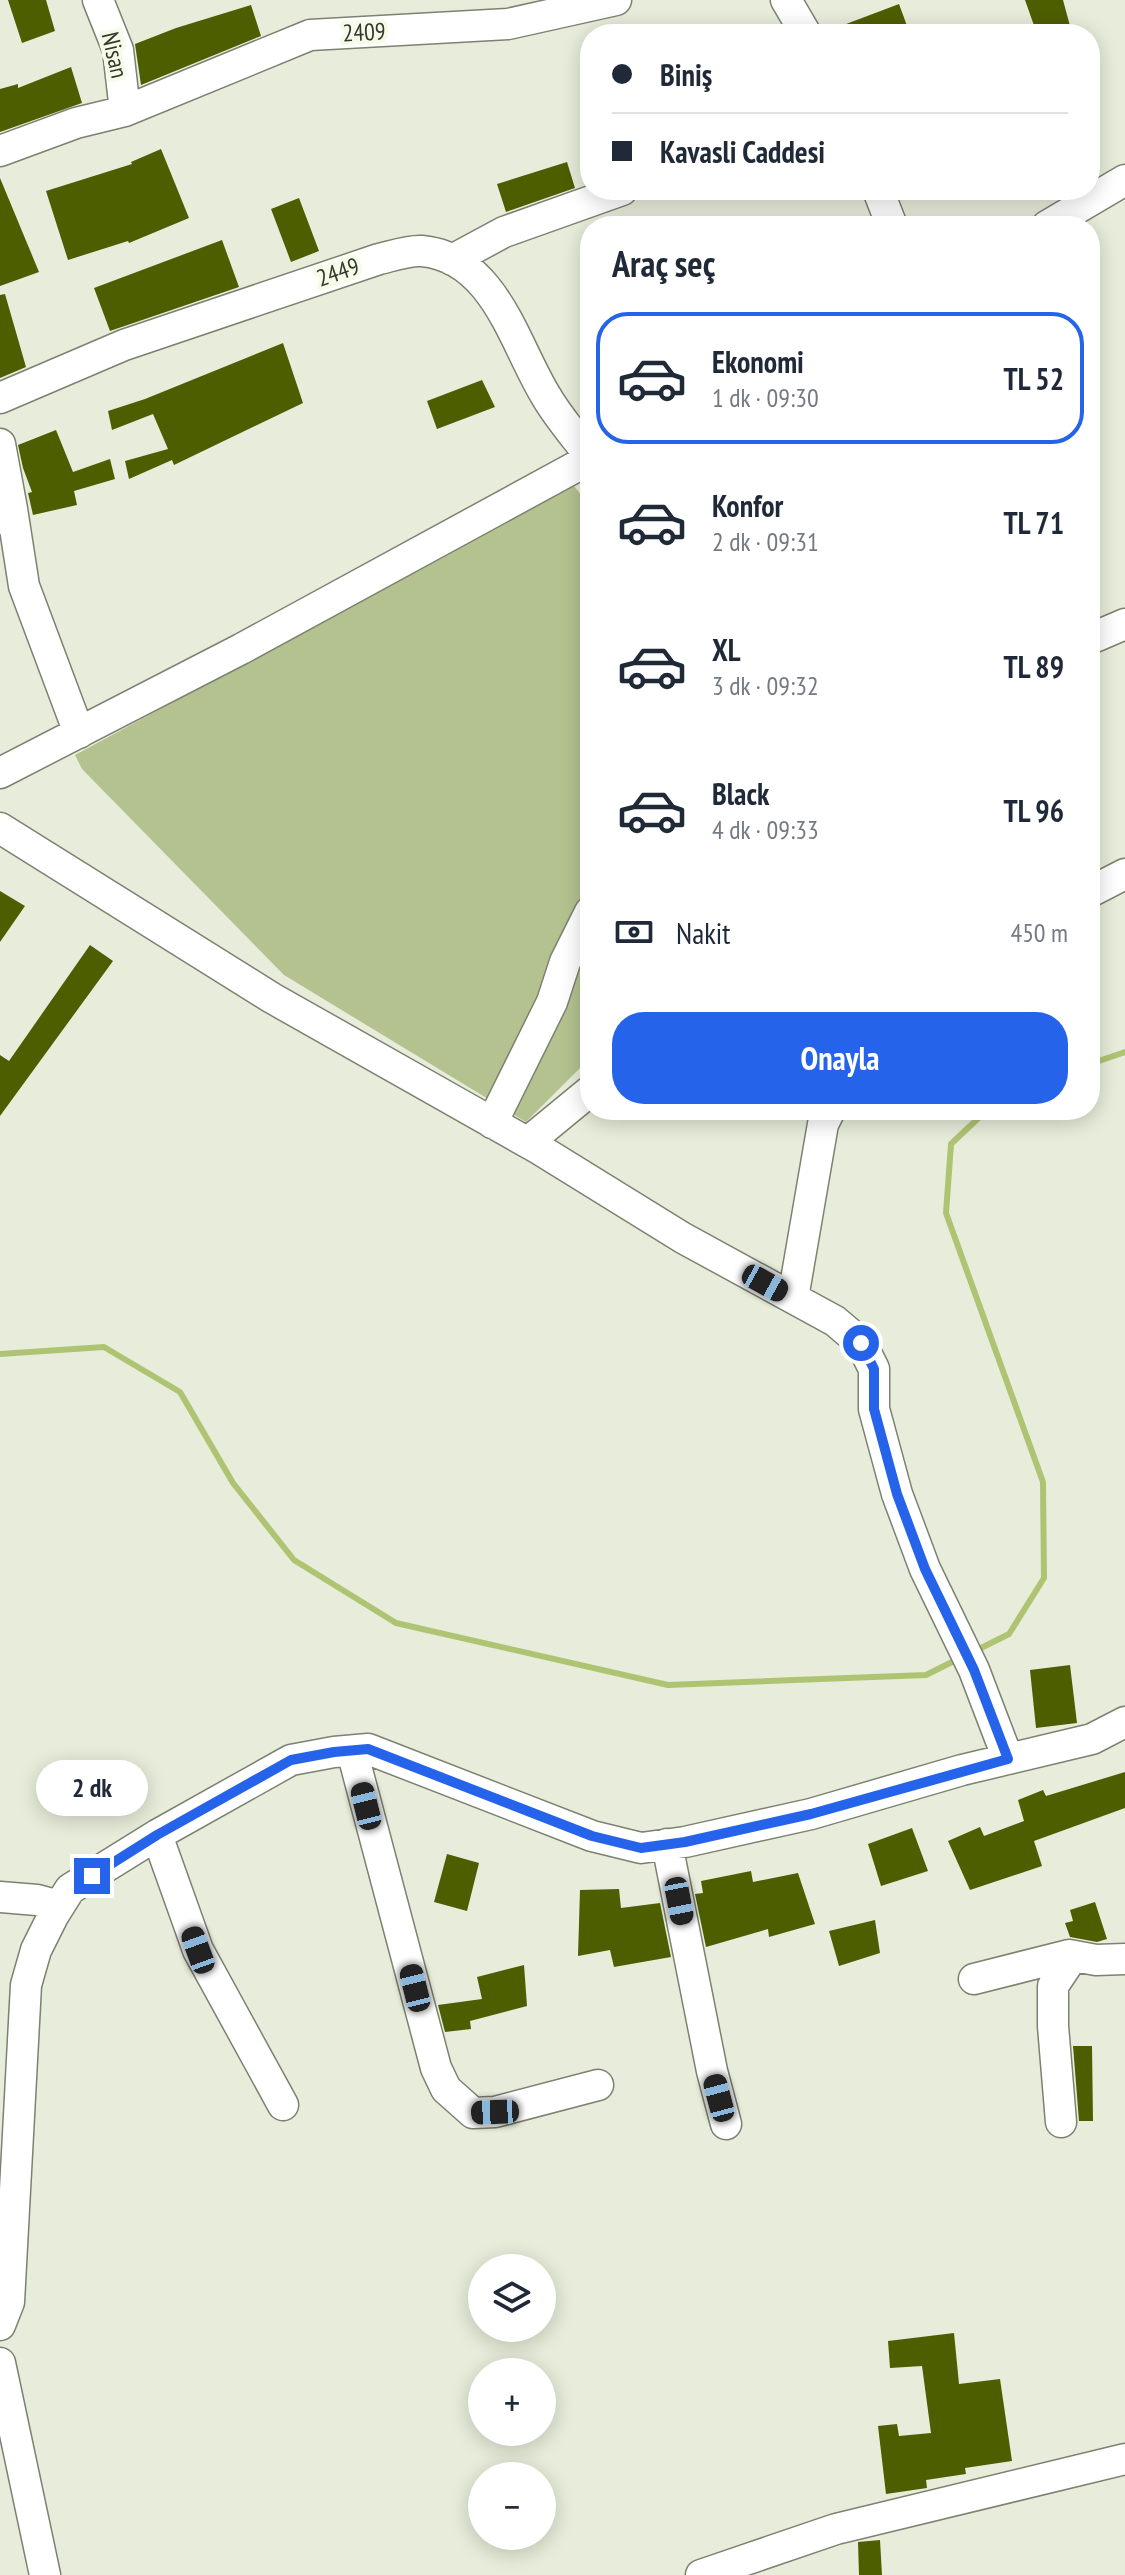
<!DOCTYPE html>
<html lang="tr">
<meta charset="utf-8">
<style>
:root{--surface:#fff;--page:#f2f2f3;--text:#1f2937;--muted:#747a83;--line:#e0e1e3;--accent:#2563eb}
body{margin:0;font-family:"PT Sans Narrow",sans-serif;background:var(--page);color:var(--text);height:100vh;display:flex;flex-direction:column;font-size:30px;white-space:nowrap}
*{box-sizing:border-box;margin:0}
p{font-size:26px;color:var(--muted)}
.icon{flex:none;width:44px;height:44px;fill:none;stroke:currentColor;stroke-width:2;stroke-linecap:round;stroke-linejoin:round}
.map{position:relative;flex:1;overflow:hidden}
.details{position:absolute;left:580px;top:216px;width:520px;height:904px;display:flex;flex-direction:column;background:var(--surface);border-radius:32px;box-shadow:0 4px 20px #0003}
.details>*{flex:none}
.top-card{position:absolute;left:580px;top:24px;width:520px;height:176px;border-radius:32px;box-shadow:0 4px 20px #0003;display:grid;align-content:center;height:176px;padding:0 32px;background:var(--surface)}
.fabs{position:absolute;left:468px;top:2254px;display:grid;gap:16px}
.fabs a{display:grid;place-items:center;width:88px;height:88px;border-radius:50%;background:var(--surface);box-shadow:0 4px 20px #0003;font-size:40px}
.end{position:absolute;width:36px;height:36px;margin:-18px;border:10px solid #2563eb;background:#fff;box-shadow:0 0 0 4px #fff}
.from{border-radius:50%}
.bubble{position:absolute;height:56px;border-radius:28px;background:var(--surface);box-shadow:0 4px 20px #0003;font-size:26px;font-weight:800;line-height:56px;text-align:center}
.car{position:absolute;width:24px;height:48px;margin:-24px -12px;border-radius:10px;box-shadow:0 0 6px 2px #0007;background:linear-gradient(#222 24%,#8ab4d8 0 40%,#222 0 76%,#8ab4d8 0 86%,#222 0)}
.top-card b{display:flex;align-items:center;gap:28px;height:76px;font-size:30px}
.top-card b+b{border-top:2px solid var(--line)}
.top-card i{width:20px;height:20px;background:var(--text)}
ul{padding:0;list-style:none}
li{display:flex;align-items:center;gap:24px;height:132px;margin:0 16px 12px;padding:0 16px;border:4px solid transparent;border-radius:32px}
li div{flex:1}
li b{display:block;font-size:30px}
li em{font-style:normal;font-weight:800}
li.current{border-color:var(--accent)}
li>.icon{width:72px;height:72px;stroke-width:1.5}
h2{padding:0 32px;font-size:36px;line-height:96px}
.pay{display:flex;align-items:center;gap:20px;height:88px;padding:0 32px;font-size:30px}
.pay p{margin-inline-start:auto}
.action{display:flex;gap:16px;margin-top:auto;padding:16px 32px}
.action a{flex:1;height:92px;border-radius:32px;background:var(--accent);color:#fff;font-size:32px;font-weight:800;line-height:92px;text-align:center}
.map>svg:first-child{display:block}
</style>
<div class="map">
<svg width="1125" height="2575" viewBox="0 0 1125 2575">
<rect width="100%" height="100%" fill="#e7edda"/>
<path fill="#b4c290" d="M 574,486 L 590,506 L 590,1058 L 526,1122 L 284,975 L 82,769 L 75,755 Z"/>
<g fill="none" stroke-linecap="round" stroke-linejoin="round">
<path stroke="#afc473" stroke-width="6" d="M 1090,1064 L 1125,1052
M 0,1354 L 104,1347 L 180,1392 L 233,1483 L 294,1560 L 396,1623 L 668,1685 L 926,1675 L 958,1659
M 975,1651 L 1009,1634 L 1044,1578 L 1043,1482 L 946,1213 L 951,1144 L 987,1110"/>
</g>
<path fill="#4d5e00" d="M 8,0 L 46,0 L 55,31 L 22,43 Z
M 1025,0 L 1063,0 L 1070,26 L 1048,34 L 1037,34 Z
M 899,4 L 910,34 L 825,34 L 825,32 Z
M 251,5 L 261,36 L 141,85 L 135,44 L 176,28 Z
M 71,67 L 82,103 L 0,132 L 0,89 L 18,84 L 18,88 Z
M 161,149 L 189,218 L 129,243 L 128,241 L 68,260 L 46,191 L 132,164 L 131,162 Z
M 567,162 L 575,188 L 506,212 L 497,184 Z
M 0,178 L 39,272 L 0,286 Z
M 299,198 L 319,251 L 291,262 L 271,209 Z
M 222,240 L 239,287 L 110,331 L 94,288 Z
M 5,294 L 26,367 L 0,378 L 0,295 Z
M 283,343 L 303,403 L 174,465 L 172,460 L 129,479 L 125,461 L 168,449 L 153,414 L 112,430 L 108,411 L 145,399 Z
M 482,380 L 495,407 L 437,429 L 427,401 Z
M 56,430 L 73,472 L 110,459 L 115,479 L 74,491 L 77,505 L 33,515 L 28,493 L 32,492 L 23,468 L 18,445 Z
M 0,891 L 25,906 L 0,942 Z
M 90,945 L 113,961 L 0,1116 L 0,1055 L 9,1061 Z
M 1070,1665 L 1077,1723 L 1036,1728 L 1030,1670 Z
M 1125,1772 L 1125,1808 L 1034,1841 L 1042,1866 L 970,1890 L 948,1841 L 980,1827 L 984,1836 L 1024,1821 L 1018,1800 L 1043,1790 L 1046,1796 Z
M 912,1828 L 928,1871 L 881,1886 L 868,1844 Z
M 447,1854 L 479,1863 L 467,1911 L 434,1902 Z
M 751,1871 L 753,1882 L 798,1873 L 815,1924 L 769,1937 L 768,1929 L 706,1947 L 695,1894 L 703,1893 L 701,1881 Z
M 619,1889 L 621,1908 L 660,1903 L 659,1898 L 671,1957 L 614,1967 L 610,1950 L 578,1956 L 580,1890 Z
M 1095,1902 L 1107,1939 L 1097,1942 L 1070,1937 L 1065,1923 L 1073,1921 L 1070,1910 Z
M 875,1920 L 880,1953 L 839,1966 L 829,1931 Z
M 524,1965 L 527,2006 L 470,2021 L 471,2029 L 445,2032 L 438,2005 L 482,1999 L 477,1977 Z
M 1073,2046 L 1092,2046 L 1093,2121 L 1079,2121 Z
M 954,2333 L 959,2384 L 1000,2379 L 1012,2461 L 965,2468 L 966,2474 L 926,2480 L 927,2488 L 886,2494 L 878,2426 L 897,2424 L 899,2436 L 931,2433 L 922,2366 L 890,2368 L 888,2341 Z
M 880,2540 L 882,2575 L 859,2575 L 858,2542 Z"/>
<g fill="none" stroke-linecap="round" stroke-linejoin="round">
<g stroke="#7c8170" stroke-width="33">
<path id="minor" d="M 98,0 L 118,50 L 125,111
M 786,0 L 806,34
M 0,151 L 76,123 L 125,111 L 310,35 L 508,24 L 616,0
M 878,190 L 892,226
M 1047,226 L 1125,180
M 452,260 L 504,232 L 622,190
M 0,398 L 124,345 L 379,259 C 392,256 409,250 422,251 C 495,258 514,344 546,396 C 558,417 575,436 590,456
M 0,444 L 12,509 L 0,519
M 12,509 L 24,586 L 79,733
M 1090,639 L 1125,624
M 0,773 L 241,649 L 590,459
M 0,828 L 272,998 L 539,1149 L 683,1238 L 835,1321 L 861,1343 L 874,1369 L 874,1409 L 897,1494 L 925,1569 L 974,1670 L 1008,1759
M 1090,892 L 1125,874
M 492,1123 L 552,1002 L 565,962 L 590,912
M 528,1142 L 590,1091
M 793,1298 L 823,1124 L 830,1110
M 352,1751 L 436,2068 L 446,2089 L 473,2113 L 495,2112 L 598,2085
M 157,1835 L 198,1950 L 283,2105
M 667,1844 L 712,2071 L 726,2124
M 0,1897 L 37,1900 L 59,1906
M 974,1979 L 1069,1955 L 1096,1960 L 1125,1959
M 1061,2122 L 1053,2026 L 1053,1986 L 1073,1956
M 0,2325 L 9,2302 L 26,1985 L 36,1950 L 53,1916 L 70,1889 L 157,1835 L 291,1760 L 334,1752 L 368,1749 L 592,1836 L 641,1848 L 685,1842 L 811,1814 L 962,1770 L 1092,1739 L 1125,1722
M 0,2363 L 45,2575
M 701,2575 L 836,2529 L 1125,2459"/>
</g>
<use href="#minor" stroke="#fff" stroke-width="30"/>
</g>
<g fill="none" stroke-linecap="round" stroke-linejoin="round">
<path stroke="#2563eb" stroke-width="10" d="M 92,1876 L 157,1835 L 291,1760 L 334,1752 L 368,1749 L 592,1836 L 641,1848 L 685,1842 L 811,1814 L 1008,1759 L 974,1670 L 925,1569 L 897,1494 L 874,1409 L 874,1369 L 861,1343"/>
</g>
<g text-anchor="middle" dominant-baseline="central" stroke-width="8" stroke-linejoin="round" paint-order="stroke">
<g font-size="24" fill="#353830" stroke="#f5fbe7">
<text transform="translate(364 32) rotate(-3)">2409</text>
<text transform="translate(115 55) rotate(77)">Nisan</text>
<text transform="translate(338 272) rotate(-19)">2449</text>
</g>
</g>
</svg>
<div class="fabs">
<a><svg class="icon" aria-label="layers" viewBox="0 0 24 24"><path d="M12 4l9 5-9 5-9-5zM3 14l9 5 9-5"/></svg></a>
<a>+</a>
<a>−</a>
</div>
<i class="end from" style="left:861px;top:1343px"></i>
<i class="end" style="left:92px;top:1876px"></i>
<div class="bubble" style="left:36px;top:1760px;width:112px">2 dk</div>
<i class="car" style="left:765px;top:1283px;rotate:119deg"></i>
<i class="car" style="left:366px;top:1806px;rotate:346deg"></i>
<i class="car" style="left:679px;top:1901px;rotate:169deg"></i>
<i class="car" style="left:198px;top:1950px;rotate:340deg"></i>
<i class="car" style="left:415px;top:1988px;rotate:346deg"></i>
<i class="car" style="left:719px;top:2098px;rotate:345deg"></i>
<i class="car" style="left:495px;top:2112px;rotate:268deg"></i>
<div class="top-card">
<b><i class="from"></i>Biniş</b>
<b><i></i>Kavasli Caddesi</b>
</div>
<section class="details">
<h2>Araç seç</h2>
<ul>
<li class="current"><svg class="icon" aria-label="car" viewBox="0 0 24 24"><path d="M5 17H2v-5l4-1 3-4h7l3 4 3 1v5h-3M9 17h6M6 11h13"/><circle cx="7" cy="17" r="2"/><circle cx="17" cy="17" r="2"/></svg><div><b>Ekonomi</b><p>1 dk · 09:30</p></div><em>TL 52</em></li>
<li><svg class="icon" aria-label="car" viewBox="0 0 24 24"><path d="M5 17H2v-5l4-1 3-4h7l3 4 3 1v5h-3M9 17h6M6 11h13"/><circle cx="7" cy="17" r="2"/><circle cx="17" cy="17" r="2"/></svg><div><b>Konfor</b><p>2 dk · 09:31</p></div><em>TL 71</em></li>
<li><svg class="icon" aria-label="car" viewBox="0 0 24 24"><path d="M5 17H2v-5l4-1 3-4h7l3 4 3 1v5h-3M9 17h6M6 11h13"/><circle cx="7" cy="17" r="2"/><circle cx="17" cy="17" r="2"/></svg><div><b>XL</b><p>3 dk · 09:32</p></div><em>TL 89</em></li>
<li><svg class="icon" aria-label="car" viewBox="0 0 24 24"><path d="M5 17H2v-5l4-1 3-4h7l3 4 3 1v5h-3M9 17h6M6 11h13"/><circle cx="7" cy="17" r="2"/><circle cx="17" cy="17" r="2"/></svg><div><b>Black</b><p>4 dk · 09:33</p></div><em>TL 96</em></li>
</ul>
<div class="pay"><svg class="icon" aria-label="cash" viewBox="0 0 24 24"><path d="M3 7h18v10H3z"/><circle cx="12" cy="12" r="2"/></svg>Nakit<p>450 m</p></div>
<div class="action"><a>Onayla</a></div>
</section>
</div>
